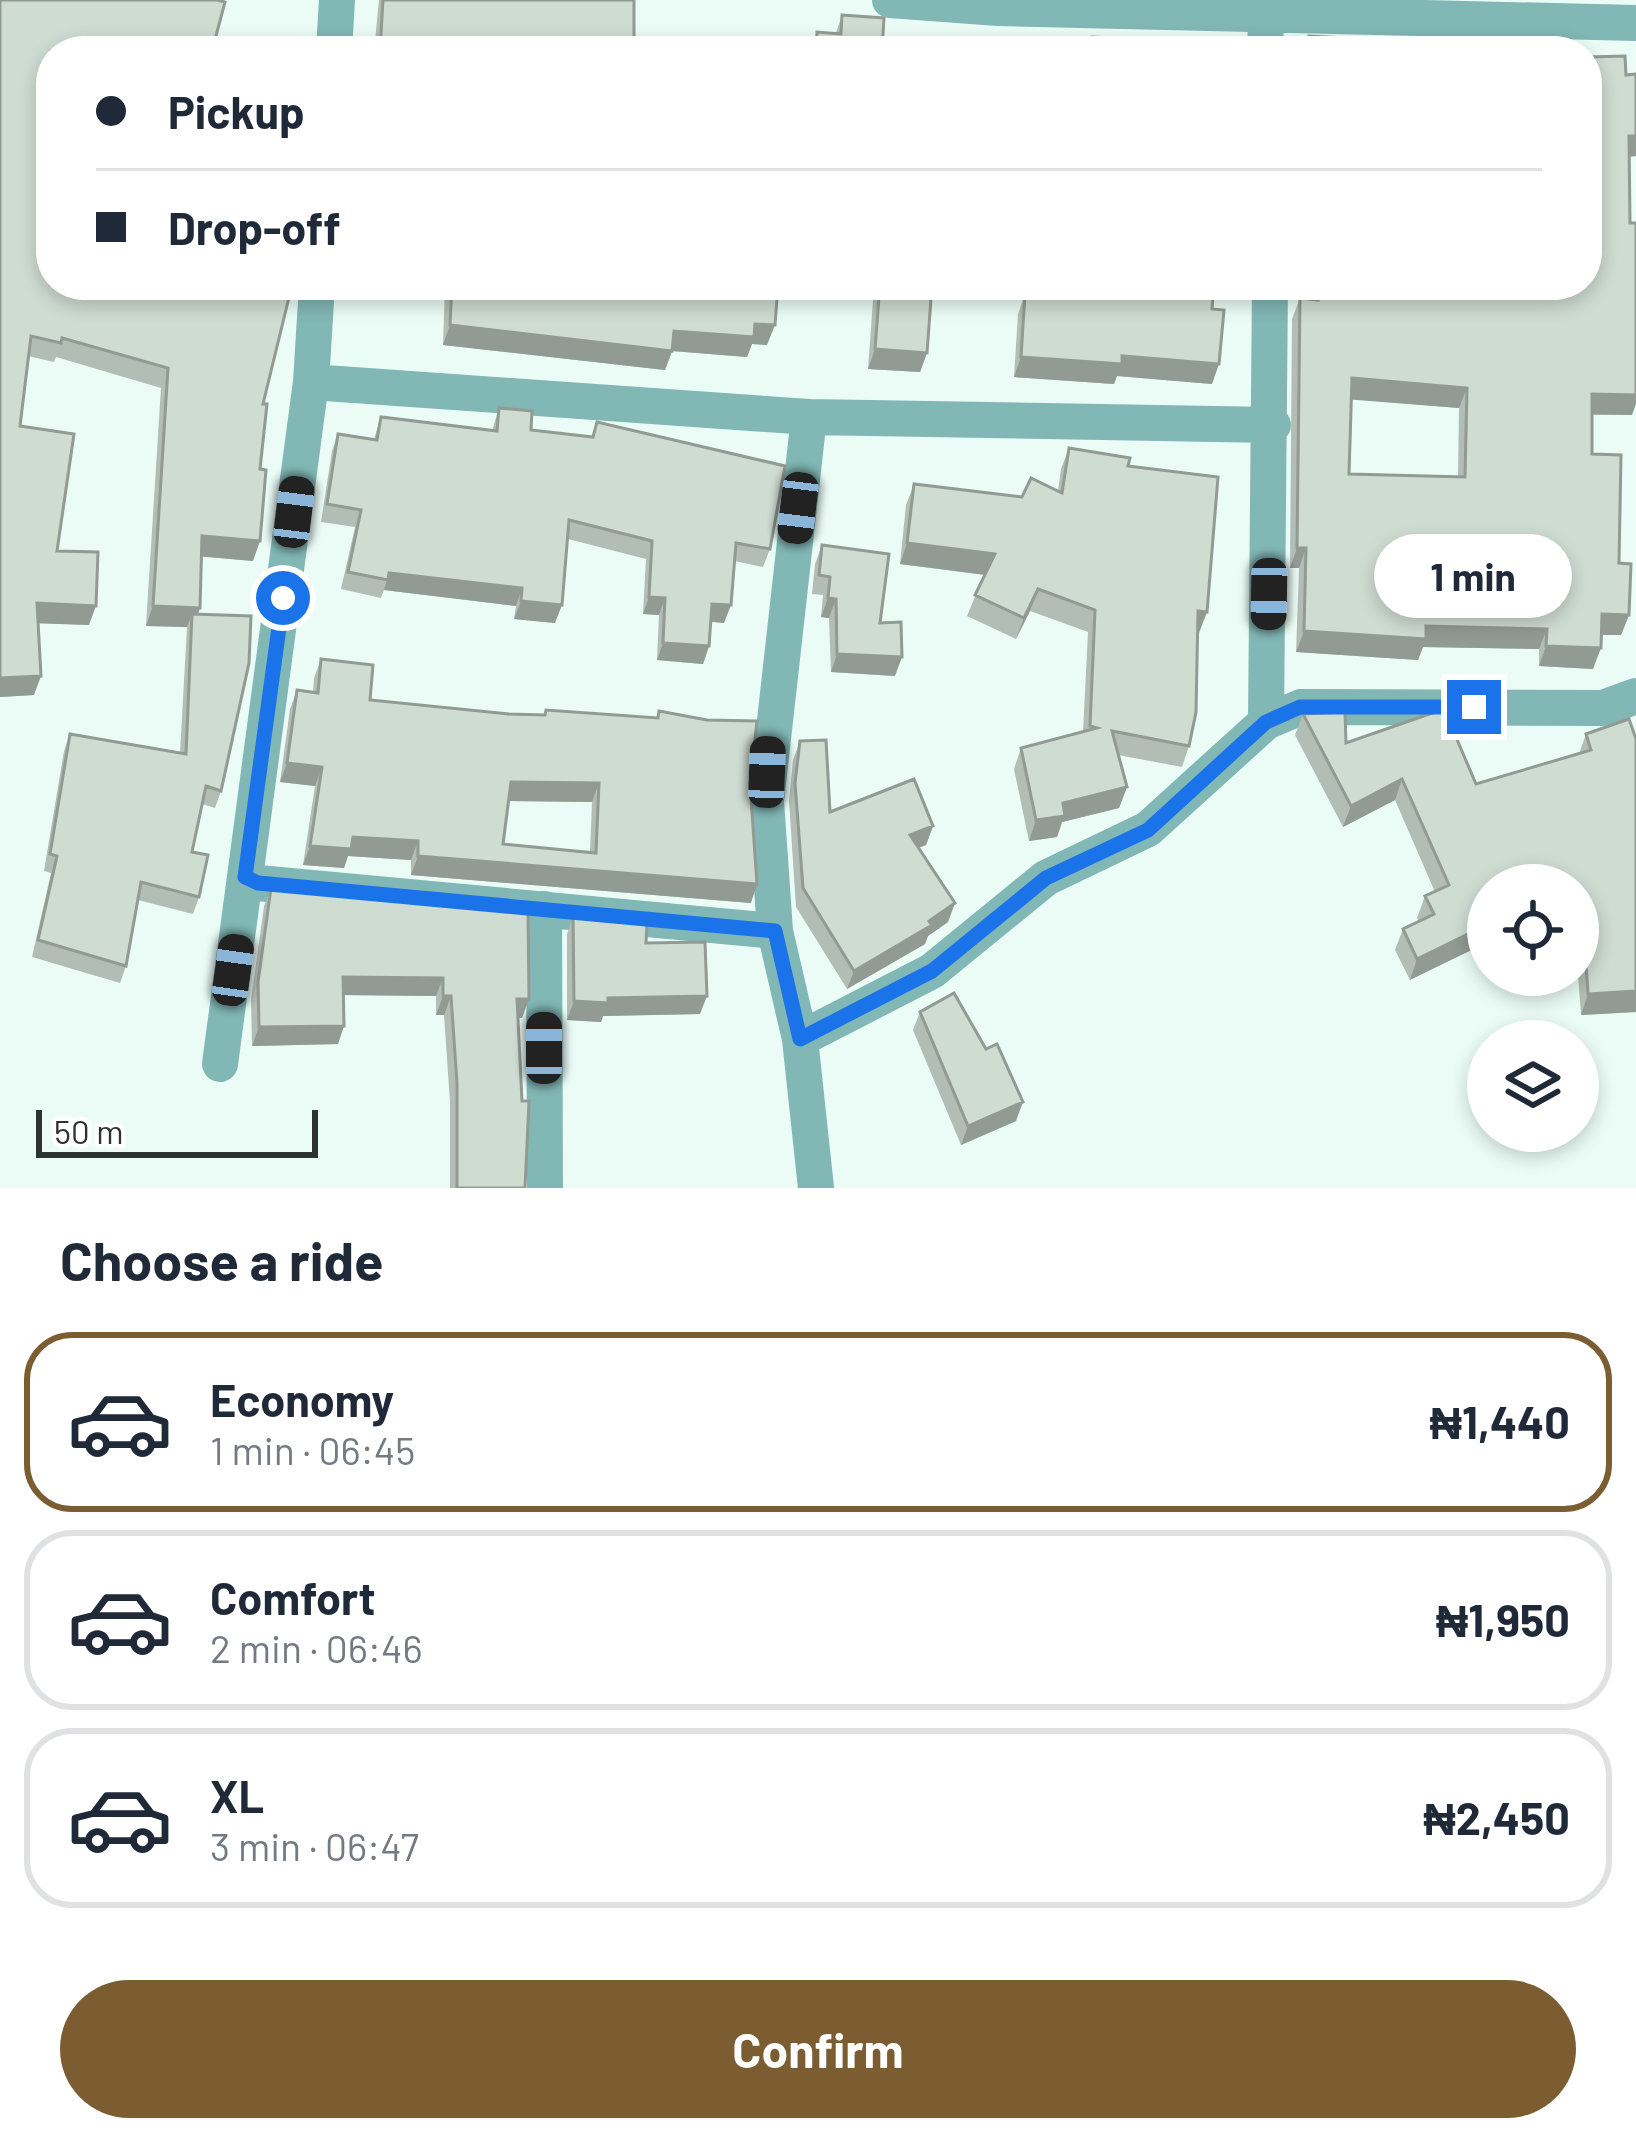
<!DOCTYPE html>
<meta charset="utf-8">
<style>
:root{--surface:#fff;--page:#f2f2f3;--text:#1f2937;--muted:#747a83;--line:#e0e1e3;--accent:#7c5d32}
body{margin:0;font-family:Barlow,sans-serif;background:var(--page);color:var(--text);height:100vh;display:flex;flex-direction:column;font-size:45px;white-space:nowrap}
*{box-sizing:border-box;margin:0}
p{font-size:39px;color:var(--muted)}
.icon{flex:none;width:66px;height:66px;fill:none;stroke:currentColor;stroke-width:2;stroke-linecap:round;stroke-linejoin:round}
.map{position:relative;height:1188px;overflow:hidden}
.details{display:flex;flex-direction:column;background:var(--surface);flex:1}
.details>*{flex:none}
.top-card{position:absolute;left:36px;top:36px;width:1566px;height:264px;border-radius:48px;box-shadow:0 6px 18px #0003;display:grid;align-content:center;height:264px;padding:0 60px;background:var(--surface)}
.fabs{position:absolute;left:1467px;top:864px;display:grid;gap:24px}
.fabs a{display:grid;place-items:center;width:132px;height:132px;border-radius:50%;background:var(--surface);box-shadow:0 6px 18px #0003;font-size:60px}
.scale{position:absolute;left:36px;bottom:30px;width:282px;box-sizing:border-box;padding-left:12px;border:6px solid #2c3331;border-top:0;font-size:33px;line-height:42px;white-space:nowrap;color:#2c3331;-webkit-text-stroke:9px #fff;paint-order:stroke}
.end{position:absolute;width:54px;height:54px;margin:-27px;border:15px solid #1a73e8;background:#fff;box-shadow:0 0 0 6px #fff}
.from{border-radius:50%}
.bubble{position:absolute;height:84px;border-radius:42px;background:var(--surface);box-shadow:0 6px 18px #0003;font-size:39px;font-weight:700;line-height:84px;text-align:center}
.car{position:absolute;width:36px;height:72px;margin:-36px -18px;border-radius:15px;box-shadow:0 0 9px 3px #0007;background:linear-gradient(#222 24%,#8ab4d8 0 40%,#222 0 76%,#8ab4d8 0 86%,#222 0)}
.top-card b{display:flex;align-items:center;gap:42px;height:114px;font-size:45px}
.top-card b+b{border-top:3px solid var(--line)}
.top-card i{width:30px;height:30px;background:var(--text)}
ul{padding:0;list-style:none}
li{display:flex;align-items:center;gap:36px;height:180px;margin:0 24px 18px;padding:0 36px;border:6px solid var(--line);border-radius:48px}
li div{flex:1}
li b{display:block;font-size:45px}
li em{font-style:normal;font-weight:700}
li.active{border-color:var(--accent)}
li>.icon{width:108px;height:108px;stroke-width:1.5}
h2{padding:0 60px;font-size:54px;line-height:144px}
.primary-button{display:flex;gap:24px;margin-top:auto;padding:24px 60px}
.primary-button a{flex:1;height:138px;border-radius:72px;background:var(--accent);color:#fff;font-size:48px;font-weight:700;line-height:138px;text-align:center}
.map>svg:first-child{display:block}
</style>
<div class="map">
<svg width="1636" height="1188" viewBox="0 0 1636 1188">
<rect width="100%" height="100%" fill="#ebfcf6"/>
<g fill="none" stroke-linecap="round" stroke-linejoin="round">
<path stroke="#81b7b5" stroke-width="36" d="M 890,0 L 998,8 L 1636,23
M 1265,14 L 1266,51
M 334,51 L 337,0
M 317,285 L 311,382 L 245,877 L 258,883 L 775,931
M 311,382 L 809,417 L 1273,425
M 809,417 L 766,801 L 775,931 L 800,1039 L 816,1188
M 1266,722 L 1270,285
M 544,909 L 545,1188
M 800,1039 L 932,971 L 1046,878 L 1148,829 L 1266,722 L 1301,707 L 1603,708 L 1636,696
M 220,1064 L 245,877"/>
</g>
<path fill="#b2bdb5" fill-rule="evenodd" d="M 0,0 L 51,51 L 263,404 L 253,561 L 201,556 L 200,608 L 198,614 L 221,791 L 215,808 L 202,804 L 192,852 L 199,897 L 193,914 L 138,900 L 126,966 L 120,983 L 32,957 L 51,873 L 44,871 L 64,751 L 70,734 L 180,753 L 187,627 L 146,626 L 161,388 L 56,357 L 54,362 L 28,356 L 20,426 L 57,551 L 89,625 L 38,623 L 34,695 L 0,697 Z
M 379,0 L 634,0 L 634,51 L 374,51 Z
M 842,15 L 882,51 L 810,51 L 817,32 L 836,33 Z
M 1636,74 L 1636,156 L 1629,157 L 1632,415 L 1592,415 L 1592,454 L 1619,563 L 1629,615 L 1621,635 L 1601,635 L 1593,669 L 1539,666 L 1539,649 L 1423,647 L 1418,660 L 1296,652 L 1299,568 L 1290,568 L 1292,319 L 1300,298 L 1311,299 L 1311,285 L 1587,285 L 1626,75 ZM 1351,399 L 1459,408 L 1458,477 L 1349,474 Z
M 445,285 L 932,285 L 927,353 L 920,372 L 868,369 L 873,300 L 777,296 L 767,345 L 752,344 L 747,357 L 672,351 L 665,370 L 443,345 Z
M 1046,285 L 1214,285 L 1212,309 L 1212,384 L 1117,376 L 1114,384 L 1014,377 L 1018,314 L 1025,294 L 1046,296 Z
M 499,408 L 531,430 L 592,437 L 597,422 L 770,549 L 763,567 L 734,561 L 724,623 L 711,622 L 709,646 L 703,664 L 657,660 L 659,615 L 643,614 L 646,559 L 568,539 L 555,623 L 514,619 L 516,606 L 384,590 L 381,598 L 341,589 L 355,527 L 321,522 L 332,451 L 338,434 L 374,439 L 381,417 L 492,431 Z
M 1069,448 L 1128,466 L 1207,612 L 1198,633 L 1189,746 L 1182,767 L 1118,755 L 1127,787 L 1119,808 L 1062,822 L 1057,837 L 1029,841 L 1014,769 L 1021,748 L 1083,732 L 1088,632 L 1030,611 L 1016,639 L 967,616 L 984,575 L 900,564 L 906,505 L 914,484 L 1022,497 L 1058,491 L 1061,469 Z
M 822,545 L 880,623 L 895,676 L 831,672 L 829,618 L 821,617 L 823,595 L 812,594 L 815,564 Z
M 321,659 L 370,700 L 509,714 L 544,715 L 546,710 L 657,718 L 659,711 L 750,784 L 751,903 L 411,875 L 411,860 L 348,856 L 344,868 L 303,865 L 315,786 L 280,782 L 290,709 L 297,690 L 313,692 L 314,678 ZM 508,801 L 592,802 L 590,852 L 503,844 Z
M 1303,714 L 1346,743 L 1476,784 L 1579,754 L 1586,734 L 1629,719 L 1636,1012 L 1581,1015 L 1578,975 L 1578,885 L 1488,885 L 1410,980 L 1395,950 L 1403,929 L 1419,921 L 1417,918 L 1425,896 L 1435,892 L 1395,800 L 1343,827 L 1295,735 Z
M 800,741 L 830,812 L 933,826 L 926,845 L 918,848 L 948,922 L 928,936 L 925,944 L 847,989 L 796,907 L 789,801 L 793,760 Z
M 271,888 L 522,1018 L 518,1018 L 525,1188 L 450,1188 L 450,1102 L 444,1015 L 436,1015 L 436,996 L 344,995 L 338,1044 L 252,1046 L 251,1000 L 264,906 Z
M 573,916 L 646,943 L 700,1014 L 603,1016 L 601,1022 L 567,1020 L 567,934 Z
M 920,1012 L 1016,1121 L 961,1145 L 913,1030 Z"/>
<path fill="#919a93" d="M 1629,136 L 1636,136 L 1636,156 L 1622,157 Z
M 775,285 L 878,285 L 873,300 L 771,296 Z
M 755,324 L 775,325 L 767,345 L 752,344 L 747,357 L 672,351 L 665,370 L 443,345 L 450,325 L 674,331 Z
M 875,349 L 927,353 L 920,372 L 868,369 Z
M 1122,356 L 1219,364 L 1212,384 L 1117,376 L 1114,384 L 1014,377 L 1021,357 Z
M 1352,378 L 1467,388 L 1459,408 L 1344,399 Z
M 1592,394 L 1636,395 L 1636,404 L 1632,415 L 1585,414 Z
M 202,536 L 260,541 L 253,561 L 195,556 Z
M 907,543 L 995,554 L 987,575 L 900,564 Z
M 1297,548 L 1306,548 L 1299,568 L 1290,568 Z
M 389,573 L 522,588 L 516,606 L 384,590 Z
M 1038,589 L 1030,611 L 1016,639 L 1024,618 Z
M 649,597 L 665,598 L 659,615 L 643,614 Z
M 828,598 L 836,599 L 829,618 L 821,617 Z
M 521,601 L 562,605 L 555,623 L 514,619 Z
M 37,603 L 96,606 L 89,625 L 30,623 Z
M 712,604 L 731,605 L 724,623 L 706,621 Z
M 153,606 L 200,608 L 193,627 L 192,614 L 187,627 L 146,626 Z
M 1198,611 L 1207,612 L 1199,633 L 1190,633 Z
M 1602,614 L 1629,615 L 1621,635 L 1595,635 Z
M 1426,626 L 1547,629 L 1539,649 L 1423,647 L 1418,660 L 1296,652 L 1304,631 Z
M 663,643 L 709,646 L 703,664 L 657,660 Z
M 1546,646 L 1601,648 L 1593,669 L 1539,666 Z
M 837,654 L 902,657 L 895,676 L 831,672 Z
M 41,676 L 34,695 L 0,697 L 0,678 Z
M 287,763 L 322,767 L 315,786 L 280,782 Z
M 1402,779 L 1395,800 L 1343,827 L 1351,806 Z
M 511,782 L 599,783 L 592,802 L 504,801 Z
M 1127,787 L 1119,808 L 1062,822 L 1057,837 L 1029,841 L 1036,820 L 1063,803 Z
M 933,826 L 926,845 L 903,854 L 910,835 Z
M 353,837 L 418,841 L 411,860 L 348,856 L 344,868 L 303,865 L 310,846 Z
M 418,856 L 757,884 L 751,903 L 411,875 Z
M 955,903 L 948,922 L 928,936 L 925,944 L 847,989 L 854,971 Z
M 1488,924 L 1488,942 L 1410,980 L 1417,959 Z
M 1578,949 L 1585,949 L 1578,968 Z
M 343,977 L 443,978 L 436,996 L 337,995 Z
M 1636,991 L 1636,1012 L 1581,1015 L 1588,994 Z
M 443,996 L 451,996 L 444,1015 L 436,1015 Z
M 707,996 L 700,1014 L 603,1016 L 601,1022 L 567,1020 L 574,1001 L 608,998 Z
M 517,999 L 529,999 L 522,1018 L 510,1017 Z
M 344,1026 L 338,1044 L 252,1046 L 259,1027 Z
M 1023,1102 L 1016,1121 L 961,1145 L 968,1126 Z"/>
<path fill="#cfdcd2" stroke="#919a93" stroke-width="3" fill-rule="evenodd" d="M 0,0 L 217,0 L 225,2 L 212,51 L 51,51 L 51,285 L 292,285 L 263,404 L 267,404 L 260,469 L 266,470 L 260,541 L 202,536 L 200,608 L 153,606 L 168,368 L 62,338 L 61,343 L 31,336 L 20,426 L 74,434 L 57,551 L 98,552 L 96,606 L 37,603 L 41,676 L 0,678 Z
M 383,0 L 634,0 L 634,51 L 380,51 Z
M 842,15 L 884,18 L 882,51 L 816,51 L 817,32 L 841,34 Z
M 1309,36 L 1380,40 L 1380,51 L 1308,51 Z
M 1092,37 L 1142,40 L 1141,51 L 1091,51 Z
M 1625,56 L 1626,75 L 1636,74 L 1636,136 L 1629,136 L 1630,223 L 1636,223 L 1636,395 L 1592,394 L 1592,454 L 1621,455 L 1619,563 L 1631,564 L 1629,615 L 1602,614 L 1601,648 L 1546,646 L 1547,629 L 1426,626 L 1426,639 L 1304,631 L 1306,548 L 1297,548 L 1300,298 L 1318,300 L 1318,285 L 1587,285 L 1587,57 ZM 1352,378 L 1467,388 L 1465,477 L 1349,474 Z
M 452,285 L 778,285 L 775,325 L 755,324 L 754,337 L 674,331 L 672,351 L 450,325 Z
M 880,285 L 932,285 L 927,353 L 875,349 Z
M 1053,285 L 1214,285 L 1212,309 L 1224,310 L 1219,364 L 1122,356 L 1122,364 L 1021,357 L 1025,294 L 1052,297 Z
M 499,408 L 532,411 L 531,430 L 593,437 L 597,422 L 785,466 L 770,549 L 736,543 L 731,605 L 712,604 L 709,646 L 663,643 L 665,598 L 649,597 L 652,541 L 569,520 L 562,605 L 521,601 L 522,588 L 389,573 L 388,580 L 348,572 L 361,510 L 327,504 L 338,434 L 377,440 L 381,417 L 497,431 Z
M 1069,448 L 1130,458 L 1128,466 L 1218,477 L 1207,612 L 1198,611 L 1196,712 L 1189,746 L 1112,731 L 1127,787 L 1063,803 L 1065,816 L 1036,820 L 1021,748 L 1097,728 L 1090,726 L 1095,610 L 1038,589 L 1024,618 L 975,595 L 995,554 L 907,543 L 914,484 L 1022,497 L 1031,478 L 1062,493 Z
M 822,545 L 889,554 L 880,623 L 901,622 L 902,657 L 837,654 L 836,599 L 828,598 L 830,577 L 819,575 Z
M 192,614 L 251,616 L 249,663 L 221,791 L 206,786 L 192,852 L 208,855 L 199,897 L 141,882 L 126,966 L 38,940 L 57,856 L 50,854 L 70,734 L 186,754 Z
M 321,659 L 373,665 L 370,700 L 509,714 L 545,715 L 546,710 L 658,718 L 659,711 L 707,720 L 757,721 L 750,784 L 757,884 L 418,856 L 418,841 L 353,837 L 351,849 L 310,846 L 322,767 L 287,763 L 297,690 L 318,693 ZM 511,782 L 599,783 L 596,853 L 503,844 Z
M 1444,709 L 1476,784 L 1591,750 L 1586,734 L 1629,719 L 1636,739 L 1636,991 L 1588,994 L 1585,949 L 1578,949 L 1578,885 L 1488,885 L 1488,924 L 1417,959 L 1403,929 L 1434,914 L 1425,896 L 1449,885 L 1402,779 L 1351,806 L 1303,714 L 1345,712 L 1346,743 Z
M 826,740 L 830,812 L 914,779 L 933,826 L 910,835 L 955,903 L 929,921 L 932,925 L 854,971 L 803,888 L 795,783 L 800,741 Z
M 271,888 L 528,911 L 529,999 L 517,999 L 522,1101 L 529,1101 L 525,1188 L 457,1188 L 457,1083 L 451,996 L 443,996 L 443,978 L 343,977 L 344,1026 L 259,1027 L 258,982 Z
M 573,916 L 647,922 L 646,943 L 705,942 L 707,996 L 608,998 L 608,1003 L 574,1001 Z
M 954,993 L 986,1049 L 997,1044 L 1023,1102 L 968,1126 L 920,1012 Z"/>
<g fill="none" stroke-linecap="round" stroke-linejoin="round">
<path stroke="#1a73e8" stroke-width="15" d="M 283,598 L 245,877 L 258,883 L 775,931 L 800,1039 L 932,971 L 1046,878 L 1148,830 L 1266,722 L 1300,707 L 1474,707"/>
</g>
</svg>
<div class="fabs">
<a><svg class="icon" aria-label="locate" viewBox="0 0 24 24"><circle cx="12" cy="12" r="6"/><path d="M12 2v4M12 18v4M2 12h4M18 12h4"/></svg></a>
<a><svg class="icon" aria-label="layers" viewBox="0 0 24 24"><path d="M12 4l9 5-9 5-9-5zM3 14l9 5 9-5"/></svg></a>
</div>
<div class="scale">50 m</div>
<i class="end from" style="left:283px;top:598px"></i>
<i class="end" style="left:1474px;top:707px"></i>
<div class="bubble" style="left:1374px;top:534px;width:198px">1 min</div>
<i class="car" style="left:798px;top:508px;rotate:187deg"></i>
<i class="car" style="left:294px;top:512px;rotate:7deg"></i>
<i class="car" style="left:1269px;top:594px;rotate:181deg"></i>
<i class="car" style="left:767px;top:772px;rotate:2deg"></i>
<i class="car" style="left:233px;top:970px;rotate:8deg"></i>
<i class="car" style="left:544px;top:1048px;rotate:0deg"></i>
<div class="top-card">
<b><i class="from"></i>Pickup</b>
<b><i></i>Drop-off</b>
</div>
</div>
<section class="details">
<h2>Choose a ride</h2>
<ul>
<li class="active"><svg class="icon" aria-label="car" viewBox="0 0 24 24"><path d="M5 17H2v-5l4-1 3-4h7l3 4 3 1v5h-3M9 17h6M6 11h13"/><circle cx="7" cy="17" r="2"/><circle cx="17" cy="17" r="2"/></svg><div><b>Economy</b><p>1 min · 06:45</p></div><em>₦1,440</em></li>
<li><svg class="icon" aria-label="car" viewBox="0 0 24 24"><path d="M5 17H2v-5l4-1 3-4h7l3 4 3 1v5h-3M9 17h6M6 11h13"/><circle cx="7" cy="17" r="2"/><circle cx="17" cy="17" r="2"/></svg><div><b>Comfort</b><p>2 min · 06:46</p></div><em>₦1,950</em></li>
<li><svg class="icon" aria-label="car" viewBox="0 0 24 24"><path d="M5 17H2v-5l4-1 3-4h7l3 4 3 1v5h-3M9 17h6M6 11h13"/><circle cx="7" cy="17" r="2"/><circle cx="17" cy="17" r="2"/></svg><div><b>XL</b><p>3 min · 06:47</p></div><em>₦2,450</em></li>
</ul>
<div class="primary-button"><a>Confirm</a></div>
</section>
